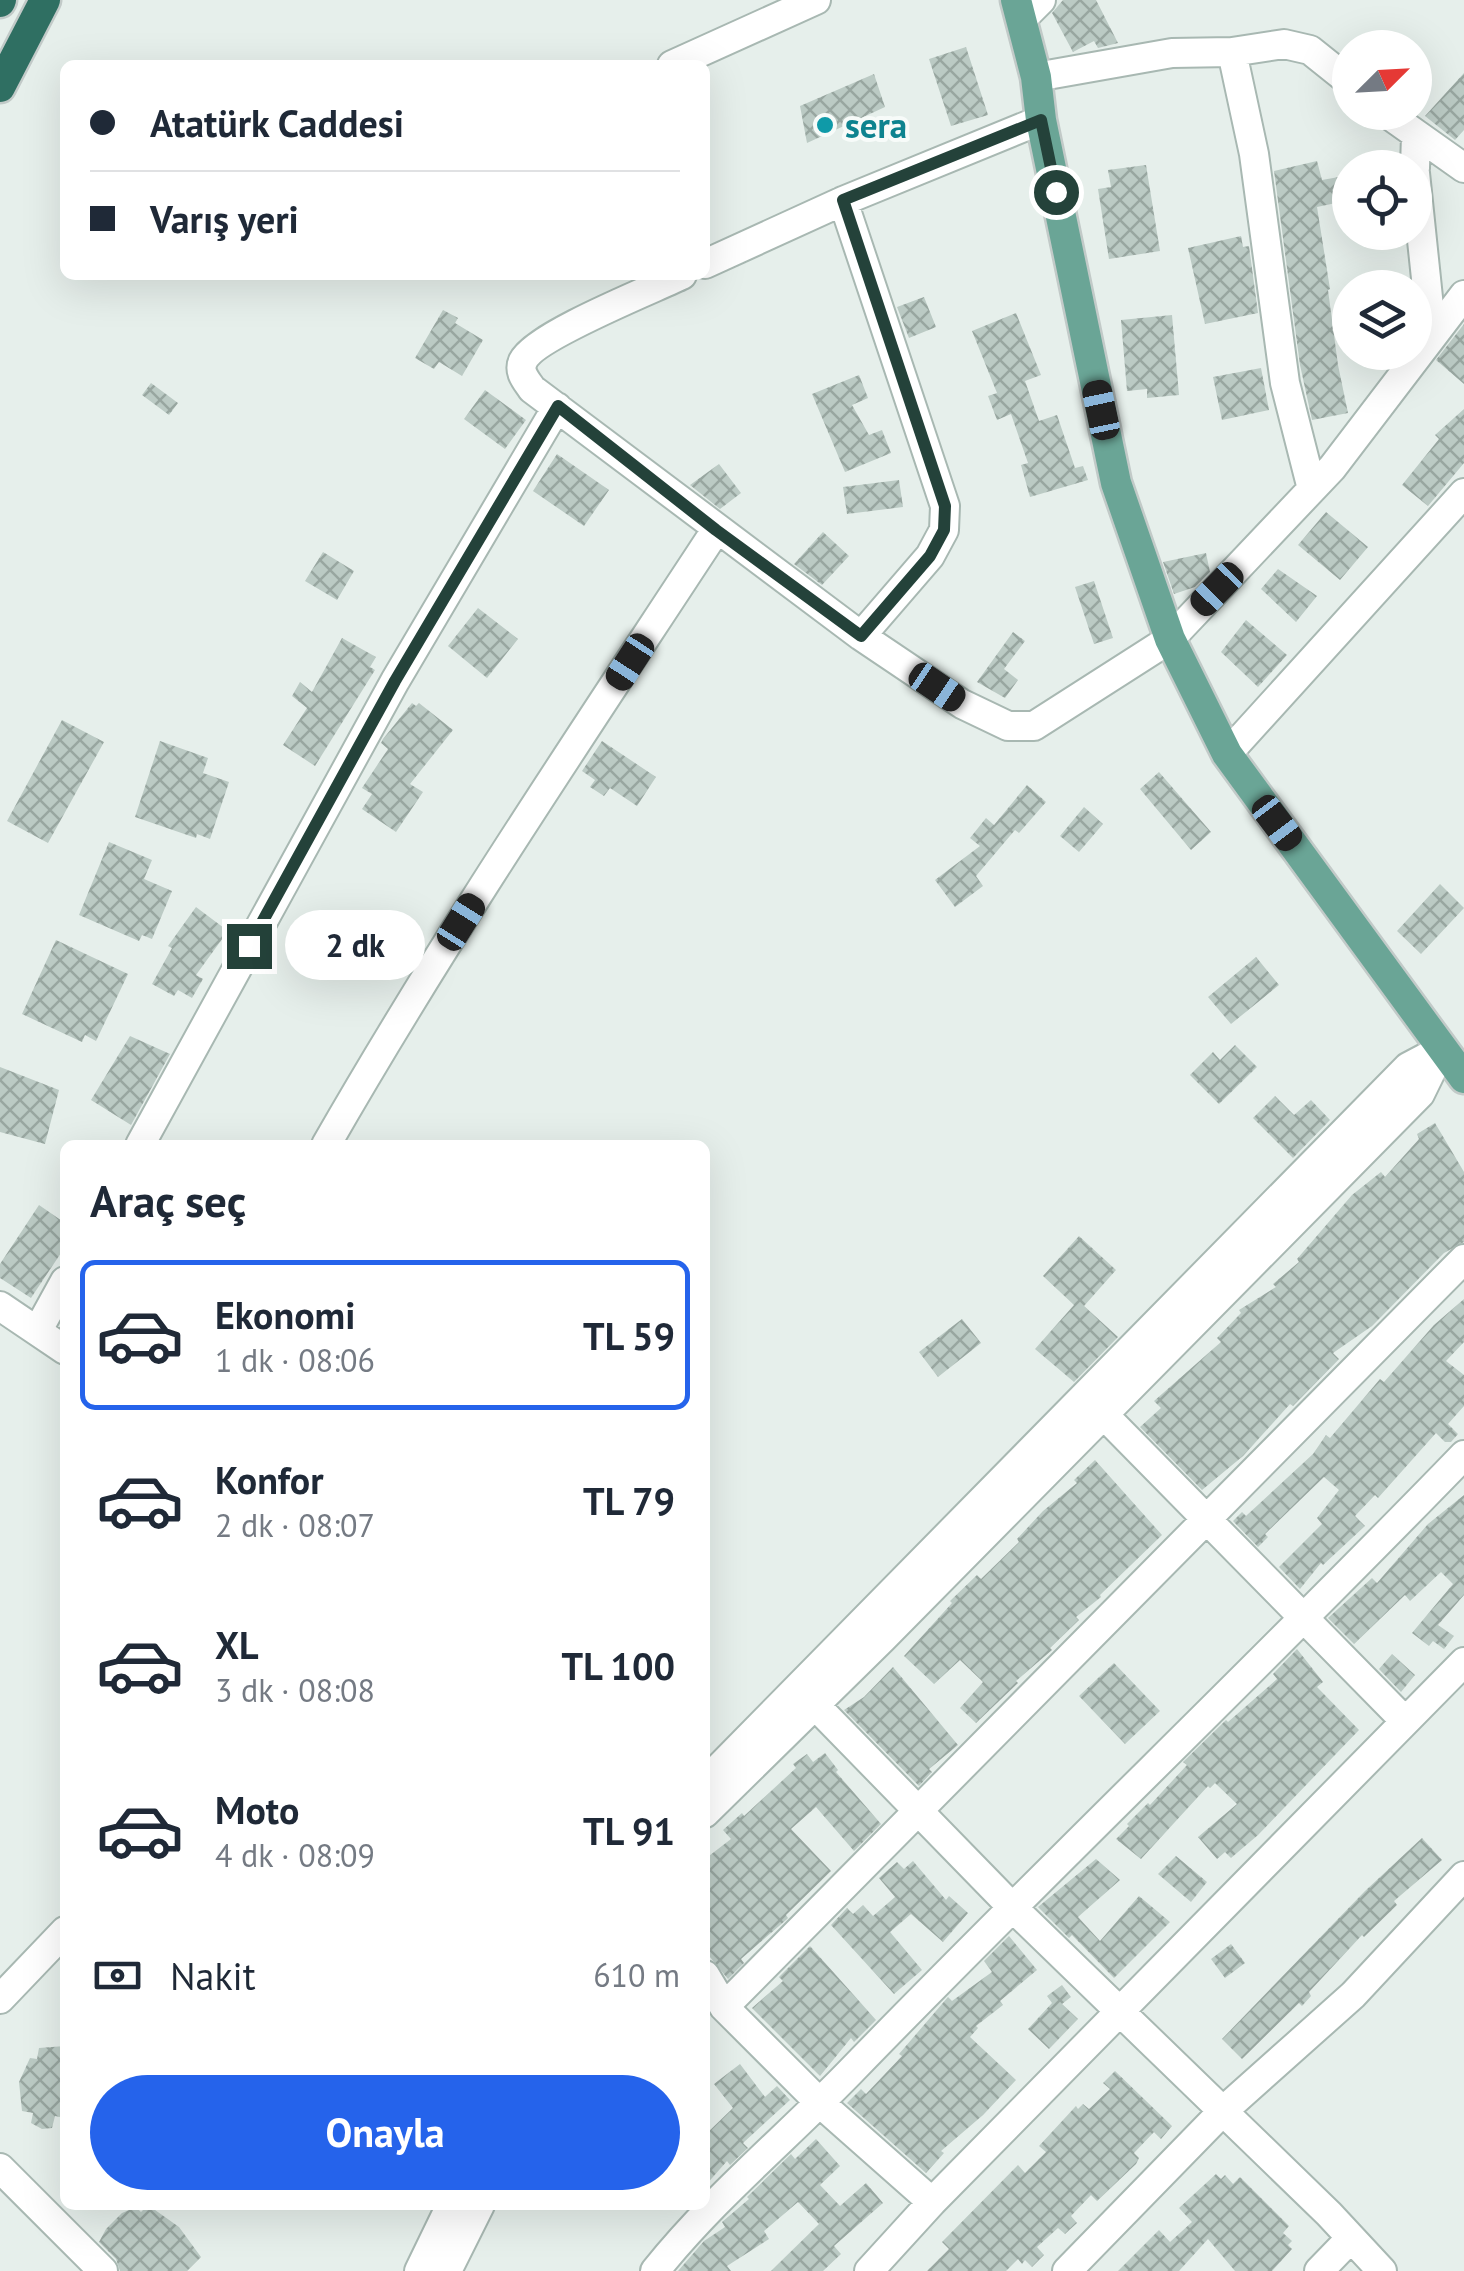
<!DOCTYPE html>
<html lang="tr">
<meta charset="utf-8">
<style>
:root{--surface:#fff;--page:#f6f6f7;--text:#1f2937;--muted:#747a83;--line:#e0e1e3;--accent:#2563eb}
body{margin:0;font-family:"PT Sans",sans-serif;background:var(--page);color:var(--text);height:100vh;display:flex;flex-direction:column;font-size:38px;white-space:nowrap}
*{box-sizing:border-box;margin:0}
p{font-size:32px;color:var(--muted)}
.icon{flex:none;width:55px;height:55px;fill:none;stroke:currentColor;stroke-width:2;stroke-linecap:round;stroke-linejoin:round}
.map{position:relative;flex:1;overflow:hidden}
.drawer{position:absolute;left:60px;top:1140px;width:650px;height:1070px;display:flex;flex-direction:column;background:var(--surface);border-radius:15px;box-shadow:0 10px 40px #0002}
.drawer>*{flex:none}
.guide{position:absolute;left:60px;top:60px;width:650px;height:220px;border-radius:15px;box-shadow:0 10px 40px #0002;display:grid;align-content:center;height:220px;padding:0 30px;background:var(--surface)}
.needle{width:65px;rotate:66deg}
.buttons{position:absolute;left:1332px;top:30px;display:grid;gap:20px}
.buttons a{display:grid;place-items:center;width:100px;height:100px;border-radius:50%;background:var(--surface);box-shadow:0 10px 40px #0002;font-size:50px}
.end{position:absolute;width:45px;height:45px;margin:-22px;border:12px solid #24423a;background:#fff;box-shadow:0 0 0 5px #fff}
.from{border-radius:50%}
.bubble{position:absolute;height:70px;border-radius:35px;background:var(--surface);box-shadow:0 10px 40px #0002;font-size:32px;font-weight:700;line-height:70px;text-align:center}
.car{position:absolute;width:30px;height:60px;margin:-30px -15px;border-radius:12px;box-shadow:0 0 8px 2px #0007;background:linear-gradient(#222 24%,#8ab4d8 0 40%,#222 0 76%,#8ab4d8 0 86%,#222 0)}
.guide b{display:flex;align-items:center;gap:35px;height:95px;font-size:38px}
.guide b+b{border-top:2px solid var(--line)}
.guide i{width:25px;height:25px;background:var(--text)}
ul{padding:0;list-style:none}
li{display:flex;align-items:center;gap:30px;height:150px;margin:0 20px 15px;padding:0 10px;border:5px solid transparent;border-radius:15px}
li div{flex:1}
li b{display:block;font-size:38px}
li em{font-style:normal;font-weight:700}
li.current{border-color:var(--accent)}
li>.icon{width:90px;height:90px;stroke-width:1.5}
h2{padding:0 30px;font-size:45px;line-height:120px}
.pay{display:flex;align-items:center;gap:25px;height:110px;padding:0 30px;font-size:38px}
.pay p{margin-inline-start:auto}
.action{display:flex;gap:20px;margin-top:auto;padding:20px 30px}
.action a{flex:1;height:115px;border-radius:60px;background:var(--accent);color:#fff;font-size:40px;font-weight:700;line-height:115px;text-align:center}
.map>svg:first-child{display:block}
</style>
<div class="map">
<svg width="1464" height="2271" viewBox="0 0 1464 2271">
<defs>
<pattern id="building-cross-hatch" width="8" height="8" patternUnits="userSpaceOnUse" patternTransform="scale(2.5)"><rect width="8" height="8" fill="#bbcac4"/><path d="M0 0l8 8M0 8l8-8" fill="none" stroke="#98a6a0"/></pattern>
</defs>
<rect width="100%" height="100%" fill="#e6efeb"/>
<path fill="url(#building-cross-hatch)" d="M 1063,0 L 1096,0 L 1118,43 L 1098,48 L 1094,41 L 1073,52 L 1052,13 Z
M 966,47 L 988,115 L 951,126 L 929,59 Z
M 1464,73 L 1464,130 L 1455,140 L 1425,116 Z
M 874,74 L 885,107 L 807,143 L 800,106 Z
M 1317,161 L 1322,180 L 1350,175 L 1350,200 L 1317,207 L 1330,289 L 1328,290 L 1338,365 L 1348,413 L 1312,420 L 1300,365 L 1274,171 Z
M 1146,165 L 1160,251 L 1109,259 L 1098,189 L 1111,187 L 1108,170 Z
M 1241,236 L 1243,247 L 1249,246 L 1258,313 L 1205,324 L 1188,248 Z
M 924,297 L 936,327 L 909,338 L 897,307 Z
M 443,310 L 458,318 L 455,323 L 483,340 L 462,376 L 439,362 L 434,369 L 415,358 Z
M 1016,313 L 1041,375 L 1025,381 L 1039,421 L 1057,415 L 1075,468 L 1083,466 L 1088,480 L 1030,497 L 1021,465 L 1028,463 L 1011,414 L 997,420 L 988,396 L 997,393 L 972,331 Z
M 1172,315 L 1179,395 L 1147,398 L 1147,389 L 1127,391 L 1121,320 Z
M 1464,324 L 1464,384 L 1436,360 Z
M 1261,368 L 1269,410 L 1222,420 L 1213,377 Z
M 859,375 L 868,398 L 852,405 L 869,435 L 882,430 L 891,453 L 845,472 L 812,394 Z
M 151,383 L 178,403 L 169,415 L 142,395 Z
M 485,390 L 526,420 L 505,449 L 464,419 Z
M 1464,409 L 1464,463 L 1428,506 L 1402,485 L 1439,439 L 1435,435 Z
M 557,454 L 609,490 L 584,526 L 533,491 Z
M 719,464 L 741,493 L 720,509 L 690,485 Z
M 899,480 L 903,507 L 847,514 L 843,487 Z
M 1326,512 L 1368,547 L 1340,580 L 1298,545 Z
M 823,532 L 849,556 L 822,585 L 794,564 Z
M 323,552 L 354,571 L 337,600 L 305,581 Z
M 1206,553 L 1210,572 L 1195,587 L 1174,594 L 1163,562 Z
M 1278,569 L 1317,596 L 1296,622 L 1261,589 Z
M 1094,581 L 1113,638 L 1094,644 L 1075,587 Z
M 478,608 L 518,639 L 487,678 L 448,646 Z
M 1246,620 L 1287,655 L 1258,687 L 1221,652 Z
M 1013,632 L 1025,641 L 1004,669 L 1018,680 L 1005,698 L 977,682 Z
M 342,638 L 376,657 L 370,667 L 375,670 L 315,766 L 283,745 L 307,708 L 292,696 L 300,682 L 312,692 Z
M 412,703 L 416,706 L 419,703 L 453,730 L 410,784 L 423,792 L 396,832 L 362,809 L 372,794 L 362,788 L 388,749 L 381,743 L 383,739 Z
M 62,720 L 104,742 L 48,843 L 7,821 Z
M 160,741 L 208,758 L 203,773 L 229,782 L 210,839 L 197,834 L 196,838 L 135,817 Z
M 602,741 L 656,777 L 637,806 L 610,788 L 604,796 L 590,787 L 595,780 L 582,771 Z
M 1159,772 L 1211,832 L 1191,850 L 1140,789 Z
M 1027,785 L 1046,802 L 1019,833 L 1015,830 L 976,876 L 983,886 L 955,907 L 935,880 L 980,846 L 970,838 L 986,818 L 994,825 Z
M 1084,807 L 1103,824 L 1079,852 L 1060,836 Z
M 109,842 L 152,860 L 144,879 L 172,891 L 152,939 L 142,935 L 139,941 L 79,915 Z
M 1440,884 L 1464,908 L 1421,954 L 1397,931 Z
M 196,907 L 228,931 L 196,975 L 203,979 L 192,998 L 178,990 L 174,996 L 152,984 L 172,948 L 168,946 Z
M 56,940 L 128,974 L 96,1041 L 85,1035 L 82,1042 L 22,1014 Z
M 1256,957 L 1279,985 L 1231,1024 L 1208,997 Z
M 130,1036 L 170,1054 L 131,1125 L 91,1100 Z
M 1235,1045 L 1257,1067 L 1219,1104 L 1190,1075 L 1213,1052 L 1220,1060 Z
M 0,1067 L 59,1090 L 45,1144 L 0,1132 Z
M 1275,1096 L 1294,1115 L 1311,1100 L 1330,1120 L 1293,1158 L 1253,1118 Z
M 1435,1123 L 1464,1172 L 1464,1242 L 1444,1253 L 1372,1326 L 1333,1353 L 1339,1359 L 1293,1406 L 1290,1404 L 1243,1456 L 1202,1490 L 1140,1427 L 1161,1408 L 1154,1401 L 1221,1342 L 1217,1338 L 1241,1313 L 1239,1310 L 1276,1287 L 1273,1284 L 1299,1262 L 1297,1259 L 1352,1195 L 1381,1172 L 1385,1177 L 1419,1139 L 1417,1134 Z
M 39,1205 L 65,1223 L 65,1247 L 31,1298 L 0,1278 L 0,1264 Z
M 1079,1236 L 1116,1270 L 1084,1306 L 1118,1337 L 1074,1382 L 1035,1349 L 1074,1305 L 1043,1276 Z
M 1464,1299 L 1464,1342 L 1446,1361 L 1464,1375 L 1464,1406 L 1448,1424 L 1458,1434 L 1451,1442 L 1445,1442 L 1436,1433 L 1378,1498 L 1375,1495 L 1355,1516 L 1365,1526 L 1323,1565 L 1321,1563 L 1300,1589 L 1279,1567 L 1322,1524 L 1317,1518 L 1339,1490 L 1324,1477 L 1265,1534 L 1268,1537 L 1258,1547 L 1233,1521 L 1242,1512 L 1246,1516 L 1313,1454 L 1326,1435 L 1330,1438 L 1380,1379 L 1384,1382 L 1434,1325 Z
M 962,1319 L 981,1343 L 938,1377 L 919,1352 Z
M 1095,1460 L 1162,1535 L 1100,1595 L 1101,1597 L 1076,1617 L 1079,1620 L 1050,1648 L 1052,1650 L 1016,1681 L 1018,1683 L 976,1723 L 960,1708 L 983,1682 L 960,1660 L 934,1684 L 904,1656 L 952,1603 L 950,1601 L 977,1575 L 981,1579 L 1019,1542 L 1017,1539 L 1043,1511 L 1077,1483 L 1074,1480 Z
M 1464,1495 L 1464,1595 L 1438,1625 L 1454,1636 L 1444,1649 L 1433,1641 L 1429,1646 L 1412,1633 L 1453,1584 L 1441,1572 L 1410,1601 L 1405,1595 L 1354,1644 L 1328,1618 L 1372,1578 L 1377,1583 L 1428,1524 Z
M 1297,1649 L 1323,1682 L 1317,1687 L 1359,1730 L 1258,1835 L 1231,1858 L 1225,1852 L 1217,1859 L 1198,1837 L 1237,1804 L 1215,1783 L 1210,1788 L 1208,1786 L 1141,1859 L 1116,1839 L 1129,1826 L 1127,1824 L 1148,1803 L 1150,1805 L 1187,1765 L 1183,1762 L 1226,1720 L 1228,1722 L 1277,1679 L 1273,1674 Z
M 1392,1654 L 1415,1675 L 1401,1692 L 1379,1669 Z
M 1114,1663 L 1160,1711 L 1125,1744 L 1079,1696 Z
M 893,1667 L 958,1745 L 929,1769 L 932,1772 L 919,1786 L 844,1710 L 864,1697 Z
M 825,1753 L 838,1770 L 836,1772 L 881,1824 L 854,1851 L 816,1807 L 791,1829 L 831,1871 L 786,1915 L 788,1918 L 786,1920 L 741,1959 L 744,1963 L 728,1979 L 705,1951 L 705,1859 L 731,1839 L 723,1830 L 742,1813 L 744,1816 L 796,1768 L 793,1764 L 807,1754 L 813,1762 Z
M 1422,1838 L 1442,1860 L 1394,1901 L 1397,1905 L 1364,1937 L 1362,1935 L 1309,1992 L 1311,1996 L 1302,2006 L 1299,2003 L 1242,2059 L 1222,2039 L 1365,1891 Z
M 1176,1856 L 1207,1882 L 1191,1902 L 1158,1874 Z
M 1096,1859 L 1120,1880 L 1078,1917 L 1100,1941 L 1139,1896 L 1170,1922 L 1114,1978 L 1072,1935 L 1069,1938 L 1038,1907 Z
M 913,1861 L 946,1900 L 949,1896 L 968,1913 L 943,1942 L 911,1914 L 890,1932 L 922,1970 L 894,1994 L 831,1925 L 847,1908 L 853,1914 L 863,1905 L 873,1916 L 895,1897 L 879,1878 L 897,1862 L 904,1869 Z
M 1009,1936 L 1037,1970 L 1000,2001 L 1003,2005 L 976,2026 L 978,2028 L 970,2037 L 1016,2080 L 983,2115 L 941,2151 L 944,2153 L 926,2173 L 847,2103 L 861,2089 L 866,2094 L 902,2056 L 899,2054 L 948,1997 L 952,2001 L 992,1972 L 984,1961 Z
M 1231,1944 L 1245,1963 L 1225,1978 L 1211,1959 Z
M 810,1946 L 876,2020 L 854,2042 L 851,2038 L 820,2076 L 752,2008 L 783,1981 L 779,1977 Z
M 1062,1985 L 1071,1997 L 1062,2004 L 1078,2019 L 1049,2049 L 1028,2029 L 1052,2003 L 1047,1996 Z
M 65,2046 L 65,2118 L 55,2116 L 52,2128 L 42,2129 L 31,2123 L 33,2113 L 22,2111 L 19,2082 L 30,2058 L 37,2059 L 39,2048 Z
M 740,2064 L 765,2097 L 777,2086 L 790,2100 L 743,2143 L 748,2148 L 730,2165 L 727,2161 L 705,2186 L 705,2135 L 733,2108 L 714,2084 Z
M 1115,2071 L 1172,2126 L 1161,2139 L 1154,2132 L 1134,2153 L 1139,2158 L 1136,2164 L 1097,2201 L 1091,2195 L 1071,2216 L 1077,2223 L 1065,2234 L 1058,2228 L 1037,2247 L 1044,2255 L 1032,2267 L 1025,2260 L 1022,2264 L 1018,2259 L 1006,2271 L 927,2271 L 949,2249 L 942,2242 L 1018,2165 L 1025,2173 L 1046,2152 L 1039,2146 L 1076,2106 L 1078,2109 L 1083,2104 L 1089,2109 L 1110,2089 L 1103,2083 Z
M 816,2139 L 840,2166 L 820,2185 L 840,2206 L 866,2183 L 883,2203 L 834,2246 L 841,2254 L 823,2271 L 771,2271 L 819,2224 L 798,2202 L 764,2231 L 769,2239 L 727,2266 L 731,2271 L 678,2271 L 704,2241 L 725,2227 L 722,2222 L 749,2199 L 747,2197 L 791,2154 L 795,2159 Z
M 1216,2174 L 1221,2179 L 1225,2175 L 1233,2184 L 1240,2177 L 1289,2226 L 1283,2233 L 1292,2241 L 1288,2245 L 1292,2249 L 1272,2271 L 1235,2271 L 1208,2239 L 1179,2271 L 1118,2271 L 1159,2230 L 1170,2242 L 1192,2222 L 1179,2208 Z
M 148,2205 L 179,2227 L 201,2257 L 187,2271 L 120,2271 L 116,2259 L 99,2242 L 106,2229 L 122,2213 L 136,2207 L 141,2212 Z"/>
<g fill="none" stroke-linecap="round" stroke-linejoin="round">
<g stroke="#a8b8b2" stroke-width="32">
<path id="minor" d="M 1021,20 L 1041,0
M 1232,52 L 1254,154 L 1285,383 L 1312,489
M 672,65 L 816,0
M 1036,77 L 1172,53 L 1232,52 L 1284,44 L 1310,50 L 1350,82
M 1385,112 L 1416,134 L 1415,168
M 1416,134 L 1464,168
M 1415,173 L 1432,336
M 843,201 L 945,506 L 944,530 L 930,556 L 861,636
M 705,264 L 843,201 L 1041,120
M 682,275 C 653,289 534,336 523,361 C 518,372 526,380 532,389 L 861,636 L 962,704 L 1008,726 L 1034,726 L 1170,639 L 1332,468 L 1464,295
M 1227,754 L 1464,493
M 140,1145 L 395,681 L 557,407
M 326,1145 C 447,934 583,733 716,530
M 0,1306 L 65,1350
M 38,1330 L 65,1281
M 1103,1414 L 1405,1721
M 815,1705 L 1011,1906 L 1329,2214 L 1382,2271
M 705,1782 L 1408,1067 L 1442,1049
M 705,1813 L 883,1638 L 1420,1094 L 1442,1049
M 705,1975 L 724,2007 L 820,2103 L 932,2202
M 0,1999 L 65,1931
M 724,2007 C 972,1759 1216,1507 1464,1259
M 0,2168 L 103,2271
M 419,2271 L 451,2205
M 447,2271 L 480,2205
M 655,2271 C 714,2197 790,2135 856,2066 C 1056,1860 1264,1662 1464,1455
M 869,2271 L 932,2202 L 1464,1662
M 1067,2271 L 1223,2111 L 1353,1995 L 1464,1876
M 1319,2271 L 1350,2239"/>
</g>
<g stroke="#c2cac8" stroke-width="35">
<path id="major" d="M 1016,0 L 1036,77 L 1041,120 L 1116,483 L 1170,639 L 1227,754 L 1464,1078"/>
</g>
<g stroke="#c2cac8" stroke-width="35">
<path id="highway" d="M 0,2 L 1,0
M 0,87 L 45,0"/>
</g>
<use href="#minor" stroke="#fff" stroke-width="28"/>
<use href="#major" stroke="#6aa596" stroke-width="30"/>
<use href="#highway" stroke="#2f6f62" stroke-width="30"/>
</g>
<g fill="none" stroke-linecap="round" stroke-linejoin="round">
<path stroke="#24423a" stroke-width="12" d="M 249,946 L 395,681 L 558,406 L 716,530 L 861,636 L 930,556 L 944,530 L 945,506 L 843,200 L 1041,120 L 1056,192"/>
</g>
<circle fill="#0f9aa8" stroke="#f7fbf9" stroke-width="4" cx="825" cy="125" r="10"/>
<g text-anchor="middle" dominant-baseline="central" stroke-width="8" stroke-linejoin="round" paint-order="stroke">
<g font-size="35" font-weight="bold" fill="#0d838f" stroke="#f7fbf9" text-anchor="start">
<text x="845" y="125">sera</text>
</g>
</g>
</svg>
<div class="buttons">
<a><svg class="needle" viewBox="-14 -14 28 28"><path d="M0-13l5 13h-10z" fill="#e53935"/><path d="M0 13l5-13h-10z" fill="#747a83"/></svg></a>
<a><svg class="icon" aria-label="locate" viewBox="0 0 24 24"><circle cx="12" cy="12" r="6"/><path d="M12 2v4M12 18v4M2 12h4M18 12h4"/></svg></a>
<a><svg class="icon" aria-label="layers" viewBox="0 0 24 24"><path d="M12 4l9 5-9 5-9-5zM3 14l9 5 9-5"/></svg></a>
</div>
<i class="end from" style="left:1056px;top:192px"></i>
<i class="end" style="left:249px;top:946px"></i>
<div class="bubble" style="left:285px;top:910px;width:140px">2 dk</div>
<i class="car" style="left:1101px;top:410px;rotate:348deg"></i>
<i class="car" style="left:1217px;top:589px;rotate:224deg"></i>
<i class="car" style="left:630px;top:662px;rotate:213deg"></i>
<i class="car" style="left:937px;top:687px;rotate:124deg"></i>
<i class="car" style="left:1277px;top:823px;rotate:143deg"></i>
<i class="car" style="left:461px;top:922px;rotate:32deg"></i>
<div class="guide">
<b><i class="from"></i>Atatürk Caddesi</b>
<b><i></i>Varış yeri</b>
</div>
<section class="drawer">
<h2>Araç seç</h2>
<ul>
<li class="current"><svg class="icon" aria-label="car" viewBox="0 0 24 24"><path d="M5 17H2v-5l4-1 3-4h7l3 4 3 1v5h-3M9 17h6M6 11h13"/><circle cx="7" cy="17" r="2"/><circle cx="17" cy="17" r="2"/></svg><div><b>Ekonomi</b><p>1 dk · 08:06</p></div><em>TL 59</em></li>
<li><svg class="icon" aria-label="car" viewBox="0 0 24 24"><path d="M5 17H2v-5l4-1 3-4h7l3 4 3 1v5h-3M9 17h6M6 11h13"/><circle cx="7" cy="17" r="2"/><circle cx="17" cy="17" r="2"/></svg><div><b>Konfor</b><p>2 dk · 08:07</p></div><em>TL 79</em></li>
<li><svg class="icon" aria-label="car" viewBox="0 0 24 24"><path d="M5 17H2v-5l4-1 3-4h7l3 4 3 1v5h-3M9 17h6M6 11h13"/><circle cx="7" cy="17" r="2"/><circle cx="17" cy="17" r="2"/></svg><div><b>XL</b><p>3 dk · 08:08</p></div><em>TL 100</em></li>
<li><svg class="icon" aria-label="car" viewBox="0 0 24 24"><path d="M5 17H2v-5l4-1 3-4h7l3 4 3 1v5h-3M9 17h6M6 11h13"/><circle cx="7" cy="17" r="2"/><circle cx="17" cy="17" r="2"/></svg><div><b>Moto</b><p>4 dk · 08:09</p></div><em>TL 91</em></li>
</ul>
<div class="pay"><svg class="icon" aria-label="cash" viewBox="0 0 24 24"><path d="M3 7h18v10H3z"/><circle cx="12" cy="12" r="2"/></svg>Nakit<p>610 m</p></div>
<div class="action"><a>Onayla</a></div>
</section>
</div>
